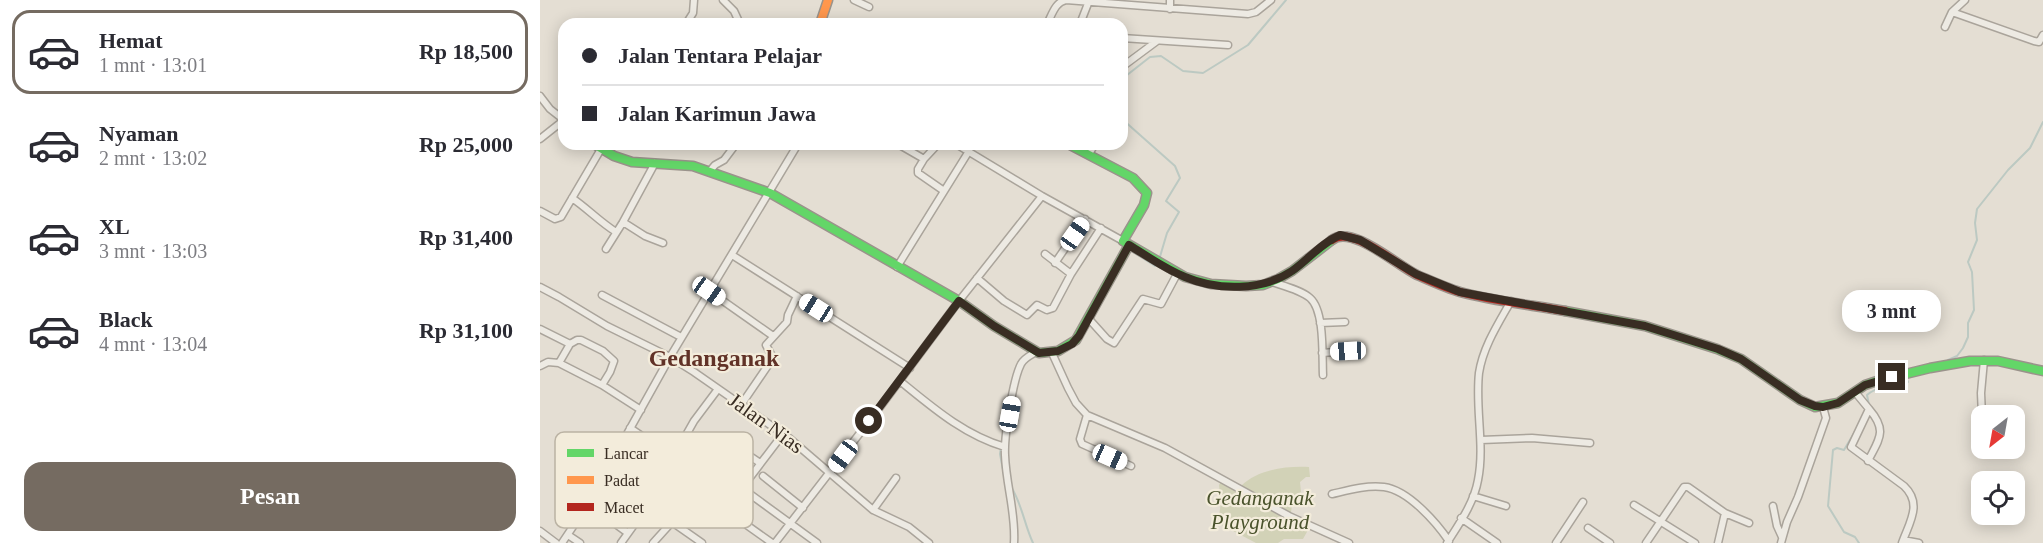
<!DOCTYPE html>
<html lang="id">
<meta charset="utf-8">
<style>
:root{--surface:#fff;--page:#f7f7f7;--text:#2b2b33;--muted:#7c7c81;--line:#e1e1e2;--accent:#756b61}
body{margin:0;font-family:Georgia,serif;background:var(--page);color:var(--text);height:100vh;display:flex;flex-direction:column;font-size:22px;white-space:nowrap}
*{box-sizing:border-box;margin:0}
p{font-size:20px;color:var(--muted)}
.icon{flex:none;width:33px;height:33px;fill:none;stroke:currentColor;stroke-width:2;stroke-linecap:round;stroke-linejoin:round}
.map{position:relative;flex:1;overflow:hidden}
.side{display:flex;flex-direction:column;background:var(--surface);width:540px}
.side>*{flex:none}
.hud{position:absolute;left:18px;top:18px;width:570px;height:132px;border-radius:18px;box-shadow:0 3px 15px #0003;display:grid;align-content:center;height:132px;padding:0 24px;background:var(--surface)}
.needle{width:39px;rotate:211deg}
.controls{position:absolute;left:1431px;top:405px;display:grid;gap:12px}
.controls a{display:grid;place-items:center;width:54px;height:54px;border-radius:12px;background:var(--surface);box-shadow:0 3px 15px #0003;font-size:30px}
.end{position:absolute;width:27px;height:27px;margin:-14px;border:8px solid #392d23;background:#fff;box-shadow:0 0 0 3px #fff}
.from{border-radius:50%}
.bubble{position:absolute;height:42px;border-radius:18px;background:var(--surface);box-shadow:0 3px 15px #0003;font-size:20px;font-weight:700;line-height:42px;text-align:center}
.car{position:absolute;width:18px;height:36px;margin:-18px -9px;border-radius:8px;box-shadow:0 0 4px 2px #0007;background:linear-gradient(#fff 24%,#345 0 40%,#fff 0 76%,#345 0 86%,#fff 0)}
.hud b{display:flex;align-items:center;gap:21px;height:57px;font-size:22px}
.hud b+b{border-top:2px solid var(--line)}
.hud i{width:15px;height:15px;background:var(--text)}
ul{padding:10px 0 0;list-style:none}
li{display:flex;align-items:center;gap:18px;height:84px;margin:0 12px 9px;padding:0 12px;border:3px solid transparent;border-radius:18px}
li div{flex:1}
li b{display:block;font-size:22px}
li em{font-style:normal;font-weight:700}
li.on{border-color:var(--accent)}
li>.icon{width:54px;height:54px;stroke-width:1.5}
.action{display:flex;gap:12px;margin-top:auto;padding:12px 24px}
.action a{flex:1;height:69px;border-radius:18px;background:var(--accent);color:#fff;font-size:24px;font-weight:700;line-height:69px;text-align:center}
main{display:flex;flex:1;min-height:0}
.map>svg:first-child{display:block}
</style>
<main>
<section class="side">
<ul>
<li class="on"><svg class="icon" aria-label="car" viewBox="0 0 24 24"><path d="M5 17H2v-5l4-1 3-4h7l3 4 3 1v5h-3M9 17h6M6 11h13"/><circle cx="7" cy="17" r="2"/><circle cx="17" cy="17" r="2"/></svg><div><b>Hemat</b><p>1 mnt · 13:01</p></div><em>Rp 18,500</em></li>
<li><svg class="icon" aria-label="car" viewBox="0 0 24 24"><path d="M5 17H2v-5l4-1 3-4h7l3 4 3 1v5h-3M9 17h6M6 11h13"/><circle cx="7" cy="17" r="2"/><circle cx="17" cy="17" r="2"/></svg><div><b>Nyaman</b><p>2 mnt · 13:02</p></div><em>Rp 25,000</em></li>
<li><svg class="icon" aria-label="car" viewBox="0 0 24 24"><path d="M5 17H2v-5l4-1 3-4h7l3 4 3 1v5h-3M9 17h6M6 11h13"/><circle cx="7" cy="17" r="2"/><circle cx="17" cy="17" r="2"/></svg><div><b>XL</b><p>3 mnt · 13:03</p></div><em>Rp 31,400</em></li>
<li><svg class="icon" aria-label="car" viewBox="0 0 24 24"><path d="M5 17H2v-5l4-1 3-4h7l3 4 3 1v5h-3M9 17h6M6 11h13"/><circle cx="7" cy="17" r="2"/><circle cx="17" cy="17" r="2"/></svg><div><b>Black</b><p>4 mnt · 13:04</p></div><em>Rp 31,100</em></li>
</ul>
<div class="action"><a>Pesan</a></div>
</section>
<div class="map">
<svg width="1503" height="543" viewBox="0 0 1503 543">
<rect width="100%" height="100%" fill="#e4ded3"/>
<path fill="#d2d2b7" d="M 769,467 L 770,477 L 766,477 L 760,482 L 761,492 L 752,504 L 751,513 L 767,522 L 768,530 L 763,539 L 744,539 L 738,543 L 716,543 L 678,523 L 681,502 L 679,485 L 684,476 L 701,486 C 718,469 746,466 769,467 Z"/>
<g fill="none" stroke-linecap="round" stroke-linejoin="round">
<path stroke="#bcc9c2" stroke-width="2" d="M 582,79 L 610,57 L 621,56 L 643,71 L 663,73 L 708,45 L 746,0
M 582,119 L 635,166 L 640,178 L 626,201 L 639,212 L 627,233 L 619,260 L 615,266 L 590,250
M 1408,360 L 1417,356 L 1423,348 L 1428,337 L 1428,323 L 1434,310 L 1432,272 L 1428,262 L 1437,240 L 1435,223 L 1437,209 L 1468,170 L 1490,148 L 1503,122
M 1329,405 L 1327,395 C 1337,386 1355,384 1368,382 L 1366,377
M 1317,428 L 1304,450 L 1297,448 L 1293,450 L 1288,506 L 1304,532 L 1315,537 L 1319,543
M 464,475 L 460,454 L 464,427
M 470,485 C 482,503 484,524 493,543"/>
<g stroke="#aaa49b" stroke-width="9">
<path id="street" d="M 183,0 L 194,11 L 200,24
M 314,0 L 329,7
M 630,9 L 630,0
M 1412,12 L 1494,41 L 1499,42 L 1503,35
M 146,24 L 153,13 L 154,0
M 507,24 C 512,15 515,2 526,0 L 708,14 L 716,12 L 731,0
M 540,24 L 549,1
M 1405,27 L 1412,12 L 1425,0
M 582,38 L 688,45
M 582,67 L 617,41
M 0,96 L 10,109 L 24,120
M 0,139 L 24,120
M 358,144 L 384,159 L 398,144
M 416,144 L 502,196 L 583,241
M 549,154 L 555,144
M 384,159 L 378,169 L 378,173 L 404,191
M 115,163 L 83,222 L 105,236 L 123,243
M 169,172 L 175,165 L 184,160 L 196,144
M 32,198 C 48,209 60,222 76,232
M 0,211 L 15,219 L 21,217 L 61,149
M 66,249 L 83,222
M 505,254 L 531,274 L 561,228
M 192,255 L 370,368
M 515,263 L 545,219
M 357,267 L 429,151
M 437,278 L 464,301 L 487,315 L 497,305 L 507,310 L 513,308 L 531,274
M 732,282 C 744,286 761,290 770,298 C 785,311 782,357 783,375
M 0,287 L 19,297 L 67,326 L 130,357 L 154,372 L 249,438 L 333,510 L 369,527 L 389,543
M 169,291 L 233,336
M 62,295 L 141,337
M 549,319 L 567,339 L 574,343 L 603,299 L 621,304 L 637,274
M 780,323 L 805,322
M 0,329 L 30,344
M 512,353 L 528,388 L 536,403 L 547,415 L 625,448 L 749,516 L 809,543
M 782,353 L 808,351
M 19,363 L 30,344 L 37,340 L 41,340 L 63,351 L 74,361 L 70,372 L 62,385
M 0,366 L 8,362 L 19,363 L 62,385 L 101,410
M 360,381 C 392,407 424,435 465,447
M 1315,392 L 1329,409 L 1311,447 L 1364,486 C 1383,504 1369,523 1362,543
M 201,405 L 233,358 L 226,345 L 247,322 L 248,315 L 257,296
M 547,415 L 540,439 L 542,444 L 591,466
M 1442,416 L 1441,393 L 1444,360
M 90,428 L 136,459
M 243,434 L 205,484 L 203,489 L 277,543
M 941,440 L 992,438 L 1050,443
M 139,450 L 171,471 L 198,448 L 220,463
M 1328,461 C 1339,439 1348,431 1329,409
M 132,472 L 232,543
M 223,476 L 263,508
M 116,494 L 123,504 L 125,512
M 792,494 C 809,490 826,485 844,487 C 868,490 896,522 909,541
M 933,496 L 966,506
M 48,504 L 88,533
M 1094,505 L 1155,543
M 1233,506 L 1237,526 L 1242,537
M 333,510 L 356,478
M 1185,513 L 1209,523
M 921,518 L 957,543
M 1048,528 L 1070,543
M 0,531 L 16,543
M 28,535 L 40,543
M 1363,540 L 1379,543
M 22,543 L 48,504 L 130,357 L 258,144
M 81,543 L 132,472 L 141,444 L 154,421 L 178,389
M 113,543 L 132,522 L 162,543
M 235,543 L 337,411 L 419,301 L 502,196
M 474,543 C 476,513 466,485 465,455 C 464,437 473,379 481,364 C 484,358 491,355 496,352
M 907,543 C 919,524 934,503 938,480 C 945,445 935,409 939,373 C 943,347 958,324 971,301
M 1016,543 L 1043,502
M 1106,543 L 1144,487 L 1148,487 L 1185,513 L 1178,543
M 1241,543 L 1247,522 L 1258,497 L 1286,418 L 1283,407"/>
</g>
<g stroke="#9a938b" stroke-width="11">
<path id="fast" d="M 54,144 L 74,156 L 92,162 L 153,166 L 230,193 L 419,301 L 454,326 L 499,353 L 518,351 L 536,340 L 589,245
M 528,144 L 593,178 L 607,193 L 604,205 L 583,241 L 645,277 L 671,284 L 706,286 L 723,285 L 738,279 L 752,271 L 792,240
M 1025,311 L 1105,326 L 1177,349 L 1201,359 L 1260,400 L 1275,407 L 1298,403 L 1325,385 L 1337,381 L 1390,368 L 1430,361 L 1458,361 L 1503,371"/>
</g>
<g stroke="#9a938b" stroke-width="11">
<path id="slow" d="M 280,24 L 288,0"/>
</g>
<g stroke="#9a938b" stroke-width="11">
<path id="jam" d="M 792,240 C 811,224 858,266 877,275 C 891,281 906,288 920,292 C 953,301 991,305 1025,311"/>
</g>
<use href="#street" stroke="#edeae3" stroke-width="6"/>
<use href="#fast" stroke="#63d668" stroke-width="8"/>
<use href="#slow" stroke="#ff974d" stroke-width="8"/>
<use href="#jam" stroke="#b3261e" stroke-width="8"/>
</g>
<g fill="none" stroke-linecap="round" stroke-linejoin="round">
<path stroke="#392d23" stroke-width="8" d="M 329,421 L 419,301 L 454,326 L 499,353 L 518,351 L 532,344 L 539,336 L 589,245 C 607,256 625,269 645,277 C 678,291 722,291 752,271 C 768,260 781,243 800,235 L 820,240 L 876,274 L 920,292 L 1105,326 L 1178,349 L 1201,359 L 1260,400 L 1275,406 L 1283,407 L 1298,403 L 1325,385 L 1352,377"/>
</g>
<g text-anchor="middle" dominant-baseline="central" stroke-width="4.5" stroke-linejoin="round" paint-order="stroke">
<g font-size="21" fill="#392d23" stroke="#f3ecdb">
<text transform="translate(226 423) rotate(36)">Jalan Nias</text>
</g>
<g font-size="21" font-style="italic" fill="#4a532c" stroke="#f3ecdb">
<text x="720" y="498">Gedanganak<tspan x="720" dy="24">Playground</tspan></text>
</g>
<g font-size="24" font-weight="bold" fill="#613227" stroke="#f3ecdb">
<text x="174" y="358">Gedanganak</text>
</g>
</g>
<rect x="15" y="432" width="198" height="96" rx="9" fill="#f3ecdb" stroke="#bbb3a4" stroke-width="1.5"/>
<rect x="27" y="449" width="27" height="8" fill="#63d668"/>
<rect x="27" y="476" width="27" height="8" fill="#ff974d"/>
<rect x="27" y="503" width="27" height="8" fill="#b3261e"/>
<g font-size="16" fill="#392d23">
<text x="64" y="459">Lancar</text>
<text x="64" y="486">Padat</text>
<text x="64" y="513">Macet</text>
</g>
</svg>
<div class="controls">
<a><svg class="needle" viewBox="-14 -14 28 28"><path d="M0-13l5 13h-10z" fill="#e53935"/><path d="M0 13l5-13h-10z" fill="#7c7c81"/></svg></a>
<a><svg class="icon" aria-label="locate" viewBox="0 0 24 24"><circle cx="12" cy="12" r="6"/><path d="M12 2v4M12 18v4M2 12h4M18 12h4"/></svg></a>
</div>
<i class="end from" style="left:329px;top:421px"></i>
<i class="end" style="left:1352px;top:377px"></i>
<div class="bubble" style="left:1302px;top:290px;width:99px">3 mnt</div>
<i class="car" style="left:535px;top:234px;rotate:35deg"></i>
<i class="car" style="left:169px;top:291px;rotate:125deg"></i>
<i class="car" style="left:276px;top:308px;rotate:302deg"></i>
<i class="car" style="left:808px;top:351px;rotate:267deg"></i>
<i class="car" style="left:470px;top:414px;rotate:10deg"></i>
<i class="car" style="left:303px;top:456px;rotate:217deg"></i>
<i class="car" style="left:570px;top:457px;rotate:114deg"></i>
<div class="hud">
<b><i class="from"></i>Jalan Tentara Pelajar</b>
<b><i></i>Jalan Karimun Jawa</b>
</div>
</div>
</main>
